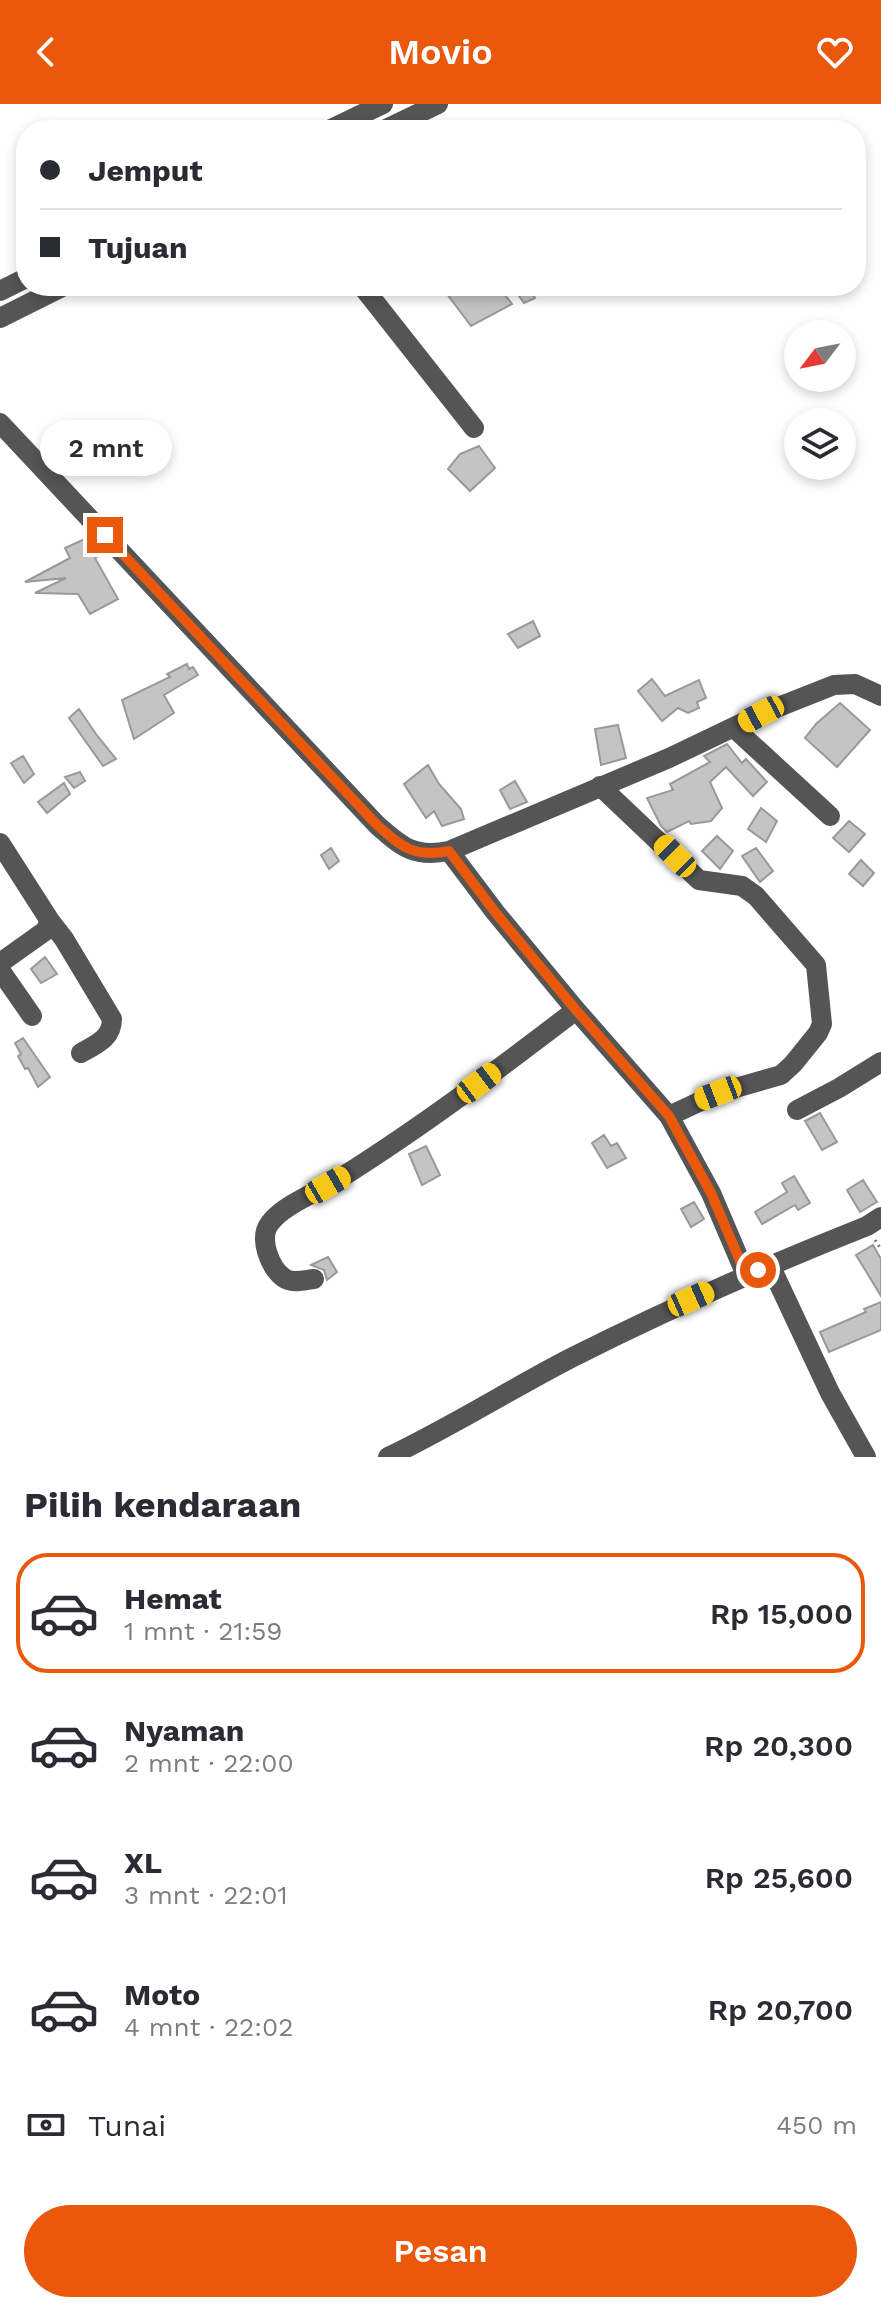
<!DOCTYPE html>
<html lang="id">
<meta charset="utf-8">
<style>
:root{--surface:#fff;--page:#f7f7f7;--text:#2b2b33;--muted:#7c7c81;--line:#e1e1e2;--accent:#ea580c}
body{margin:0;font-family:"Work Sans",sans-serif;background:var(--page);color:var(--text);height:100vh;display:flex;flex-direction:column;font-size:30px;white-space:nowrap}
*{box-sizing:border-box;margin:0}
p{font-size:26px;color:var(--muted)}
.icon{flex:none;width:44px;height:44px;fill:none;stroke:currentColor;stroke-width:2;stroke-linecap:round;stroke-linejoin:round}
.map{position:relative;height:1353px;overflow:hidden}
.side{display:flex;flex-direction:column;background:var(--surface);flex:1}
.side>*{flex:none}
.top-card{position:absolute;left:16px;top:16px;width:850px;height:176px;border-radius:32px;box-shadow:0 4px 12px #0003;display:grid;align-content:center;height:176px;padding:0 24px;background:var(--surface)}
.needle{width:52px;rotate:238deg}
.fabs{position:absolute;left:784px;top:216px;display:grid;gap:16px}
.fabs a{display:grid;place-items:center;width:72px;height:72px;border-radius:50%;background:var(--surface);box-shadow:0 4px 12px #0003;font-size:40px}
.end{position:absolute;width:36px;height:36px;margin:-18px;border:10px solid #ea580c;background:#fff;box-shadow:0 0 0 4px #fff}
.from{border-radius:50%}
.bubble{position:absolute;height:56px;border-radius:28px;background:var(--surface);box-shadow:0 4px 12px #0003;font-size:26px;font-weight:600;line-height:56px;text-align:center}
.car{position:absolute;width:24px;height:48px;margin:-24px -12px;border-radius:10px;box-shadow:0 0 6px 2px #0007;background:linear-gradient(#f5c518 24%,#345 0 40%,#f5c518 0 76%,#345 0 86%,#f5c518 0)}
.top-card b{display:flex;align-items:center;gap:28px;height:76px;font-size:30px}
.top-card b+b{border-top:2px solid var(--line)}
.top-card i{width:20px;height:20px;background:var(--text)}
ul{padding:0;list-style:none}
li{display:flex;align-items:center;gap:24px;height:120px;margin:0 16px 12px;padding:0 8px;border:4px solid transparent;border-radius:32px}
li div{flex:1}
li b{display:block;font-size:30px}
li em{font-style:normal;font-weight:600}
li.selected{border-color:var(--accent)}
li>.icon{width:72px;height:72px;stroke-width:1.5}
h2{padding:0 24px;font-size:36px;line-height:96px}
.pay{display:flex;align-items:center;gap:20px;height:88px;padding:0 24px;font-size:30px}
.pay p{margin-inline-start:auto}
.action{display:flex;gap:16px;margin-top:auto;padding:16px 24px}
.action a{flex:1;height:92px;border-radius:48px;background:var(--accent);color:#fff;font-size:32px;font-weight:600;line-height:92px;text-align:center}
header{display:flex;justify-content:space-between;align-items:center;height:104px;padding:0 24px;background:var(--accent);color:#fff;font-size:36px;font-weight:600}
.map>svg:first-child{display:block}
</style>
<header><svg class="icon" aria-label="back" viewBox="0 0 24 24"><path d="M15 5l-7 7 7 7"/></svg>Movio<svg class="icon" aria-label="heart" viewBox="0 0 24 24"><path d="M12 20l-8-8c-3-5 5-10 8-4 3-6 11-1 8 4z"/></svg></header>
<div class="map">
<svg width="881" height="1353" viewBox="0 0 881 1353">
<rect width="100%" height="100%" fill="#fff"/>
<path fill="#c4c4c4" stroke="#999" stroke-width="2" d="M 441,182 L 498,182 L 512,200 L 471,222 Z
M 512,182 L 529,182 L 535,194 L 524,199 Z
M 479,342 L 495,364 L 470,387 L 448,365 L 460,350 Z
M 89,433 L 104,449 L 95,454 L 118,495 L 90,510 L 78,490 L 35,489 L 66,474 L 25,478 L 70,454 L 65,444 Z
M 533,517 L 540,532 L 518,544 L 508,530 Z
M 187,560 L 189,565 L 193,563 L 198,571 L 164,591 L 174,609 L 134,635 L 122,596 L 170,573 L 167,570 Z
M 652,575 L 665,592 L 699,576 L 706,594 L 697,598 L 699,604 L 688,609 L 678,604 L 662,617 L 638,587 Z
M 840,599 L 870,626 L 837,663 L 805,634 L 816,620 Z
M 79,605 L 96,630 L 116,655 L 103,662 L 69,614 Z
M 618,621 L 626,654 L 601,661 L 595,625 Z
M 727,640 L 742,659 L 746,655 L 767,678 L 753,692 L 726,663 L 710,678 L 722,704 L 711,717 L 691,720 L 689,717 L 667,728 L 661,722 L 647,694 L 673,686 L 670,680 L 710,658 L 704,652 Z
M 23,652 L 34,670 L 24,679 L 11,659 Z
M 428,661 L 439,680 L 461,705 L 464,715 L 442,722 L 434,707 L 426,714 L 404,680 Z
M 80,668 L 85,677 L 74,684 L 65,673 Z
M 515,677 L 527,698 L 510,705 L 500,686 Z
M 64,679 L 70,690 L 47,709 L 38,698 Z
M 761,704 L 777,717 L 766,738 L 748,725 Z
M 849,717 L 865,730 L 849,748 L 833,734 Z
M 717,732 L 733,747 L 720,765 L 702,747 Z
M 331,744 L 339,757 L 329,765 L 321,751 Z
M 756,744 L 773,767 L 760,778 L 742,752 Z
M 861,756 L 874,769 L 863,782 L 849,770 Z
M 45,853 L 57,870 L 41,879 L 31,865 Z
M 23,934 L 50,973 L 38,983 L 28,964 L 25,965 L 18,952 L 21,950 L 15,939 Z
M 820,1009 L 837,1038 L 822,1046 L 805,1017 Z
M 604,1031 L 611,1042 L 617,1039 L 626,1054 L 607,1064 L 592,1039 Z
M 426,1042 L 440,1071 L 422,1081 L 409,1050 Z
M 794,1072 L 810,1099 L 798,1106 L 795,1101 L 762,1120 L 755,1108 L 787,1088 L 782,1079 Z
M 863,1076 L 877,1098 L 860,1108 L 847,1086 Z
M 694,1098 L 704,1115 L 691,1123 L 681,1105 Z
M 873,1141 L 881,1155 L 881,1192 L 856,1151 Z
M 328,1153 L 337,1168 L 327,1176 L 324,1166 L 311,1161 Z
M 881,1198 L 881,1226 L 829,1248 L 820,1228 L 866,1208 L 864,1205 Z"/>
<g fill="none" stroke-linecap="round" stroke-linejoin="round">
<path stroke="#777" stroke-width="3" stroke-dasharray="2 4" stroke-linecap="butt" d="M 875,1136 L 881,1145"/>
<path stroke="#555" stroke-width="20" d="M 329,26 L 383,0
M 384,26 L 438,0
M 362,182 L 474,324
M 0,187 L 26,174
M 0,214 L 64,182
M 0,319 L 377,721 C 402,743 414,754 449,747 L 669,654 L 761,610 L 834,581 L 855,580 L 881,592
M 734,624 L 830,712
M 600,682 L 699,776 L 742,782 L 756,792 L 816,861 L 822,920 L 818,929 L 793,960 L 781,971 L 718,989 L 669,1012
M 0,739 L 50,817 L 45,827 L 0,859
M 449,747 L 495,808 L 576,906 L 669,1012 L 711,1089 L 746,1171
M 50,817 L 64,835 L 112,915 C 112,934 97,940 81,949
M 0,866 L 32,912
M 797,1006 L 839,984 L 881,958
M 770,1161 L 830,1289 L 866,1353
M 314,1175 C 305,1176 292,1180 284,1174 C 270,1164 258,1134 270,1119 C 284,1100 322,1086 342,1073 C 423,1022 500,964 576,906
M 388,1353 C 451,1323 509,1286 571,1254 C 668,1205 766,1162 867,1122 L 881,1113"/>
</g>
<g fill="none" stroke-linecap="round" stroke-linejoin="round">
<path stroke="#ea580c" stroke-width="10" d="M 105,431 L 377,721 C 402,743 414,754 449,747 L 495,808 L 576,906 L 669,1012 L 711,1089 L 746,1171 L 758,1166"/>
</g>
</svg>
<div class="fabs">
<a><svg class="needle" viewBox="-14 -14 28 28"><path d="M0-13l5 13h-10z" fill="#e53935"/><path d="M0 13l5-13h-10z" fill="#7c7c81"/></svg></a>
<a><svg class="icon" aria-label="layers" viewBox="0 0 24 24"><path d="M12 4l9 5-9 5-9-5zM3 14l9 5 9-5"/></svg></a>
</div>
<i class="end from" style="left:758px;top:1166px"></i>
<i class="end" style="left:105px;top:431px"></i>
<div class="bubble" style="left:40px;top:316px;width:132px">2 mnt</div>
<i class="car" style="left:761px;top:610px;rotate:242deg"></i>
<i class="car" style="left:675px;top:752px;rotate:315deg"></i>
<i class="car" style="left:479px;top:979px;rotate:53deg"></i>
<i class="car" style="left:718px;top:989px;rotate:249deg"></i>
<i class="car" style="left:328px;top:1081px;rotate:60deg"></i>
<i class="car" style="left:691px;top:1195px;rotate:66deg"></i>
<div class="top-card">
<b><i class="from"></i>Jemput</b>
<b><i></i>Tujuan</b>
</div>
</div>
<section class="side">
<h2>Pilih kendaraan</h2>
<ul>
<li class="selected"><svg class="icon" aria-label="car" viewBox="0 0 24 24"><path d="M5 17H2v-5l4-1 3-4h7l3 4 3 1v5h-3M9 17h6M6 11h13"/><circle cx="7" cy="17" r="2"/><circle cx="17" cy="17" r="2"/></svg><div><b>Hemat</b><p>1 mnt · 21:59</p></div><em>Rp 15,000</em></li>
<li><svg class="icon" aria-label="car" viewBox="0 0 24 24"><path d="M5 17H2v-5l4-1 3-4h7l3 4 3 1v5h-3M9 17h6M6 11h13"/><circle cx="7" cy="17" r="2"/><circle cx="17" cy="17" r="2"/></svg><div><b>Nyaman</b><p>2 mnt · 22:00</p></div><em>Rp 20,300</em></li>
<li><svg class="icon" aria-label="car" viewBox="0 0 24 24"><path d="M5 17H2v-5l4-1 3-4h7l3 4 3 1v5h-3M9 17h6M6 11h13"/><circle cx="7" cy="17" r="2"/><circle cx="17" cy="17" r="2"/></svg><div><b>XL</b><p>3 mnt · 22:01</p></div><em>Rp 25,600</em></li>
<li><svg class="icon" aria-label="car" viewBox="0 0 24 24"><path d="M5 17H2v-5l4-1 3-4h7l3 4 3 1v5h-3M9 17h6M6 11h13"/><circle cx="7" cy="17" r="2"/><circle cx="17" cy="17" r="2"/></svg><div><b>Moto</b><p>4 mnt · 22:02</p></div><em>Rp 20,700</em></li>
</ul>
<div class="pay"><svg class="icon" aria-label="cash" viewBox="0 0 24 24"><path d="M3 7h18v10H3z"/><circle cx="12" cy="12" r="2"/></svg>Tunai<p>450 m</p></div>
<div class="action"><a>Pesan</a></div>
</section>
